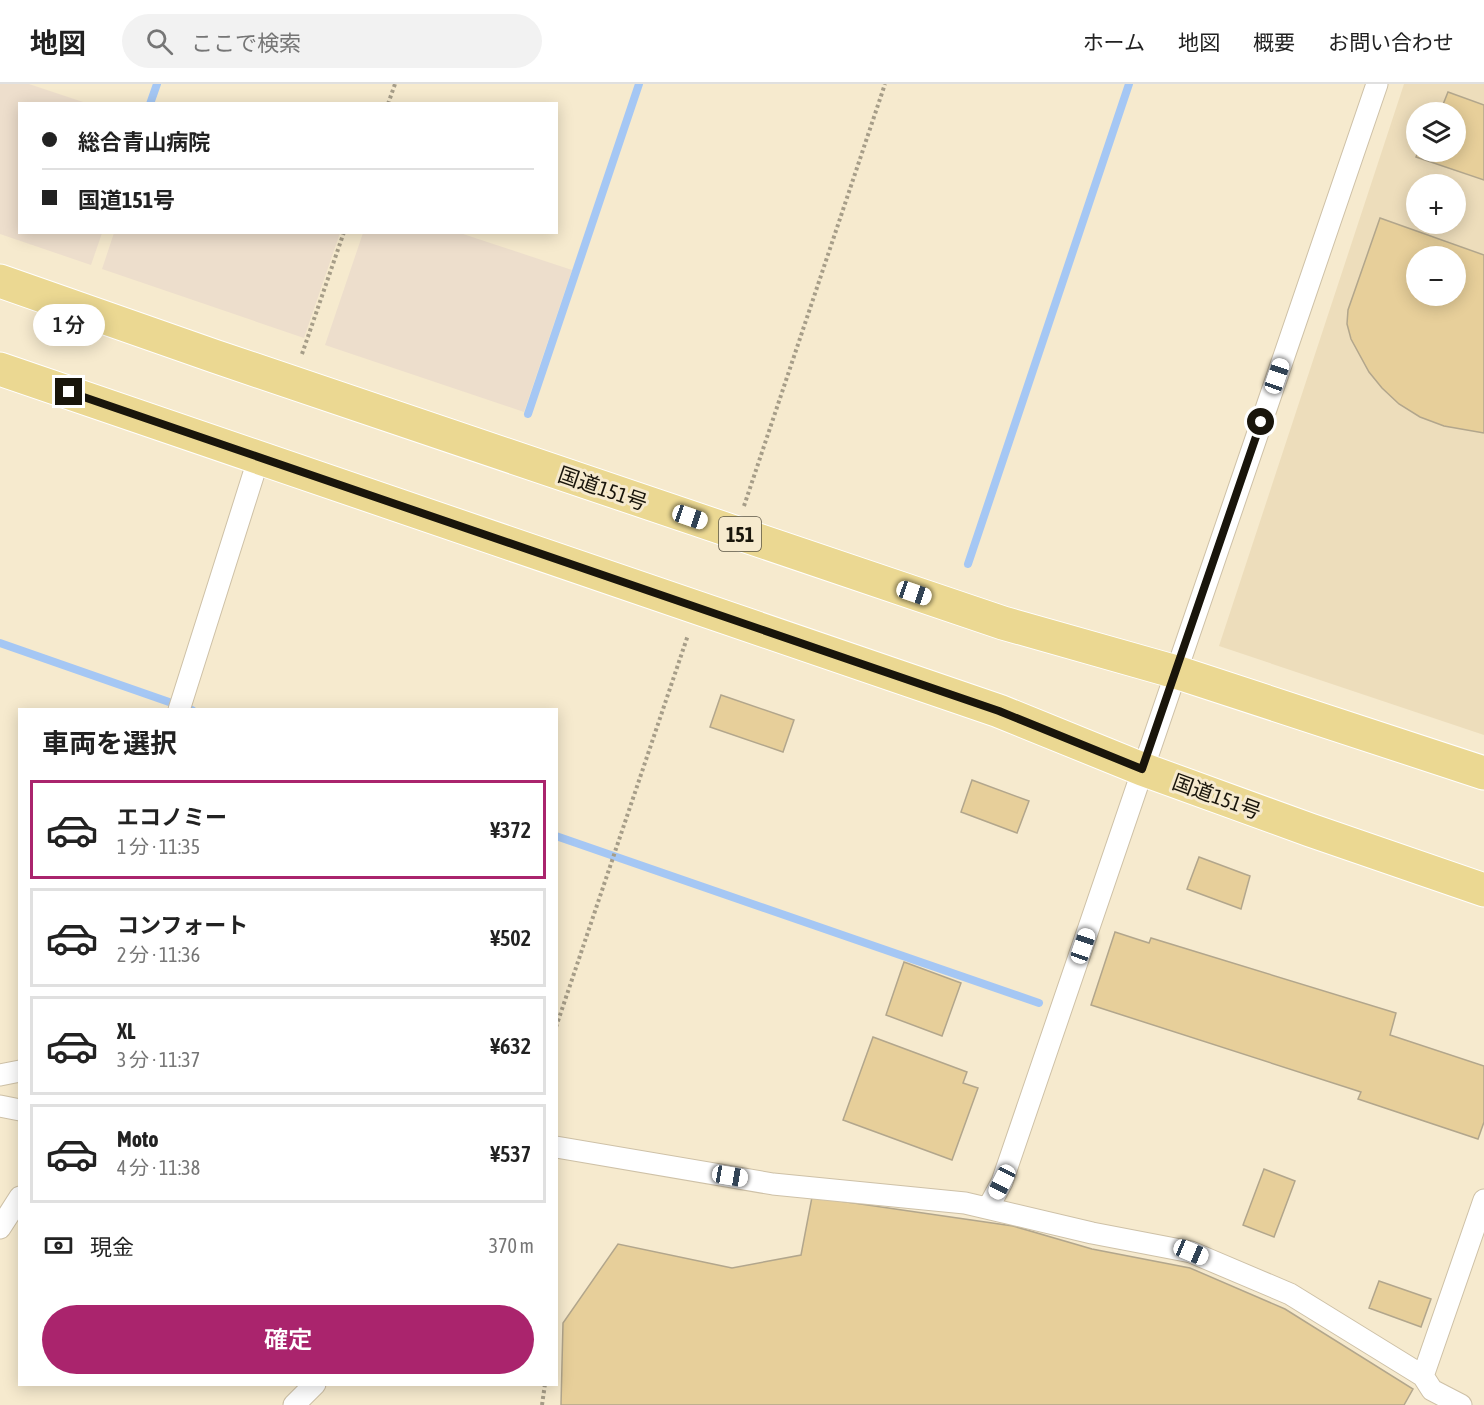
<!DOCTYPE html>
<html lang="ja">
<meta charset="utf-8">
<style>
:root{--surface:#fff;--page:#f2f2f2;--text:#222;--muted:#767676;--line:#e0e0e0;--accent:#aa246d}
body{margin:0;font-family:"Asap Condensed","Noto Sans JP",sans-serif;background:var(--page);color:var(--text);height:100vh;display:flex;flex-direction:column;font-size:22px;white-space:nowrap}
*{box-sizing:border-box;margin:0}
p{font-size:20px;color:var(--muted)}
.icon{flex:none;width:33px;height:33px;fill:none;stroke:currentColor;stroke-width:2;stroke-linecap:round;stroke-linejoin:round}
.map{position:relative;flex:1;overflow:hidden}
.side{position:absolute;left:18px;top:624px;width:540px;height:678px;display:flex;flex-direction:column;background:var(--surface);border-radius:0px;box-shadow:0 3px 15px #0003}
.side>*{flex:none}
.guide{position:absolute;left:18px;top:18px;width:540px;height:132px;border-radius:0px;box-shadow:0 3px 15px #0003;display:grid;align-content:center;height:132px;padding:0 24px;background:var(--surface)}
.fabs{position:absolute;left:1406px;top:18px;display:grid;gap:12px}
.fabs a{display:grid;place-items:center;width:60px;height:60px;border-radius:50%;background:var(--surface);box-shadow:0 3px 15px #0003;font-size:30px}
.end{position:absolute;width:27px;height:27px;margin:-14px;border:8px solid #19150b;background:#fff;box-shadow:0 0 0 3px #fff}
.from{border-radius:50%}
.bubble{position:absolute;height:42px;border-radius:21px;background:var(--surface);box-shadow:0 3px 15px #0003;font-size:20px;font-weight:600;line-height:42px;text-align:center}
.car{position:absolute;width:18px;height:36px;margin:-18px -9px;border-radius:8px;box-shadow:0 0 4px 2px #0007;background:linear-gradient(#fff 24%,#345 0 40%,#fff 0 76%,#345 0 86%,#fff 0)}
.guide b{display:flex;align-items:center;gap:21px;height:57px;font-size:22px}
.guide b+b{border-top:2px solid var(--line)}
.guide i{width:15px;height:15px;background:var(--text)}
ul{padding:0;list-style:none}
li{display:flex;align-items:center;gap:18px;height:99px;margin:0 12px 9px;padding:0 12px;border:3px solid var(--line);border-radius:0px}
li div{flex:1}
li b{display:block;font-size:22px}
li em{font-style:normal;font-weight:600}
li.active{border-color:var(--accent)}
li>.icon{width:54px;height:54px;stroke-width:1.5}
h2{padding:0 24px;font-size:27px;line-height:72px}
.pay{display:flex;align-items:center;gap:15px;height:66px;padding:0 24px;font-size:22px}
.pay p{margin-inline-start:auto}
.action{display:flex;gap:12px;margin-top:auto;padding:12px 24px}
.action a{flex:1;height:69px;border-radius:36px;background:var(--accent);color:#fff;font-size:24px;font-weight:600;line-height:69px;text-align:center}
header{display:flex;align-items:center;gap:36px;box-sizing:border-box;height:84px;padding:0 30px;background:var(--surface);border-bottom:2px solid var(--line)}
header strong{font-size:28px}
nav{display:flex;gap:33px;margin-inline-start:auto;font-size:21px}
.search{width:420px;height:54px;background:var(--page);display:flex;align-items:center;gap:15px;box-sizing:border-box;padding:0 21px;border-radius:33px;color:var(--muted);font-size:22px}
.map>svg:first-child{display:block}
</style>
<header>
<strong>地図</strong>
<div class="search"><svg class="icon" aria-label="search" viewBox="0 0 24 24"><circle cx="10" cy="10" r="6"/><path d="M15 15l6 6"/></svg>ここで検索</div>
<nav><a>ホーム</a><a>地図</a><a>概要</a><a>お問い合わせ</a></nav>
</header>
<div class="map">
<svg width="1484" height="1321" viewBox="0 0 1484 1321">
<rect width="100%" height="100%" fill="#f6eace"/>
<path fill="#eddecc" d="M 0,0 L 29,0 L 86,19 L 20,20 L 20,148 L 102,149 L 91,181 L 0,150 Z
M 114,149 L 114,148 L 340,149 L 304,254 L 102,185 Z
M 363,149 L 460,149 L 572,186 L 524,328 L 325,261 Z"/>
<path fill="#edddbb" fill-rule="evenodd" d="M 1404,0 L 1484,0 L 1484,651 L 1219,562 ZM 1416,28 L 1455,28 L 1455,68 L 1416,68 ZM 1416,100 L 1455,100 L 1455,140 L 1416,140 ZM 1416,172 L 1455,172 L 1455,212 L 1416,212 Z"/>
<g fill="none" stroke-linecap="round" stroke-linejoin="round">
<path stroke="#a5c7f4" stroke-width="8" d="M 150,20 L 157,0
M 528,330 L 639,0
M 968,480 L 1129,0
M 0,559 L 192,626
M 556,752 L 1039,919"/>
</g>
<path fill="#e7cf9a" stroke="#b2a68c" stroke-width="1.5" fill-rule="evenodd" d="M 1448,8 L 1484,21 L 1484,96 L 1416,73 L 1418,68 L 1455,68 L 1455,28 L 1440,28 Z
M 1380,134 L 1484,171 L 1484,349 L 1444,342 L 1420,333 L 1399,320 L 1382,304 L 1369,288 L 1351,255 L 1347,240 L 1348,226 ZM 1416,172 L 1455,172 L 1455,212 L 1416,212 Z
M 721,611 L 794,636 L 783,668 L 710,643 Z
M 972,696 L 1029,717 L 1017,749 L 961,728 Z
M 1199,773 L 1250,792 L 1241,825 L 1187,805 Z
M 1115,848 L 1149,859 L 1151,854 L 1396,929 L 1390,951 L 1484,982 L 1484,1038 L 1478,1055 L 1358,1015 L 1361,1008 L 1091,921 Z
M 904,878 L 961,899 L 942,952 L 886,931 Z
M 873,953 L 967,988 L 963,999 L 978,1004 L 952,1076 L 843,1036 Z
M 1264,1085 L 1295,1097 L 1274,1153 L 1243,1141 Z
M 812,1113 L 1013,1142 L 1092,1165 L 1190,1184 L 1285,1225 L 1413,1305 L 1404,1321 L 561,1321 L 563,1239 L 618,1160 L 732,1184 L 801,1171 Z
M 1379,1197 L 1431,1215 L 1421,1243 L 1369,1224 Z"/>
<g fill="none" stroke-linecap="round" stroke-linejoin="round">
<g stroke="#cec1a7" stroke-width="23">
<path id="minor" d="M 179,626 L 259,373
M 0,991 L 20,987
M 0,1022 L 20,1026
M 556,1063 L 773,1100 L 965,1119 L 1092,1149 L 1191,1168 L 1290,1210 L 1423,1292 L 1432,1306 L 1461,1321
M 988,1124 L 1002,1098 L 1377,0
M 0,1144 L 20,1113
M 1423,1292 L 1484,1116
M 294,1321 L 315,1300"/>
</g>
<g stroke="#fff" stroke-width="35">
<path id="trunk" d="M 0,197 L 214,272 L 1003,539 L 1176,588 L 1484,689
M 0,285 L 999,627 L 1142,685 L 1310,746 L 1484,806"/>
</g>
<path stroke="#a69d88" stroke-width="4" stroke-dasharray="3 3" stroke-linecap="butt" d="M 388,20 L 395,0
M 302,270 L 344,148
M 744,422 L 885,0
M 556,943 L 688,551
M 542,1321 L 545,1300"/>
<use href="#minor" stroke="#fff" stroke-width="21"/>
<use href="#trunk" stroke="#ebd892" stroke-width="33"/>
</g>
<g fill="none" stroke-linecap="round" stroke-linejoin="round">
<path stroke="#19150b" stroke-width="8" d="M 69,308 L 999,627 L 1142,685 L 1261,338"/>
</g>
<g text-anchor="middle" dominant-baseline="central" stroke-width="6" stroke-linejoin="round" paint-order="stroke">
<rect fill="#f6eace" stroke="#5b5546" stroke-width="1.5" x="719" y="433" width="42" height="34" rx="4.5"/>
<g font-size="20" font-weight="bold" fill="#19150b">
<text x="740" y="450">151</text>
</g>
<g font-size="21" fill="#19150b" stroke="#f6eace">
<text transform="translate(603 404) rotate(19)">国道151号</text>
<text transform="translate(1217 712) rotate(20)">国道151号</text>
</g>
</g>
</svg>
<div class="fabs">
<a><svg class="icon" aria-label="layers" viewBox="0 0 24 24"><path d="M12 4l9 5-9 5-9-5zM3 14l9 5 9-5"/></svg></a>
<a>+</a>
<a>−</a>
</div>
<i class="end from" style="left:1261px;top:338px"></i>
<i class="end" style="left:69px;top:308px"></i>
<div class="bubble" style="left:33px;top:220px;width:72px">1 分</div>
<i class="car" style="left:1277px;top:292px;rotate:19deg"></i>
<i class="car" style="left:690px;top:433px;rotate:109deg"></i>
<i class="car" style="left:914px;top:509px;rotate:109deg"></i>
<i class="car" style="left:1083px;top:862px;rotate:19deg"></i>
<i class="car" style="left:730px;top:1092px;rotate:100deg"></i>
<i class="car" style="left:1002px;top:1098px;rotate:207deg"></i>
<i class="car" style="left:1191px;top:1168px;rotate:113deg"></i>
<div class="guide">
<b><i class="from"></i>総合青山病院</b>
<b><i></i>国道151号</b>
</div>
<section class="side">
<h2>車両を選択</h2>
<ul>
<li class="active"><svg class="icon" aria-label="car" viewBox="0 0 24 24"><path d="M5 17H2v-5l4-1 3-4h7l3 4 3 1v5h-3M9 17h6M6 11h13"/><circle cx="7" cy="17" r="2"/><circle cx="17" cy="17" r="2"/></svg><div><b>エコノミー</b><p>1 分 · 11:35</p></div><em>¥372</em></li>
<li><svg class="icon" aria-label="car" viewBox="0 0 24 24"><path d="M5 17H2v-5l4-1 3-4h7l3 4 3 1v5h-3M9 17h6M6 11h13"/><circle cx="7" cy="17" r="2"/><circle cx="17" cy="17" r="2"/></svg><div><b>コンフォート</b><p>2 分 · 11:36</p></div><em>¥502</em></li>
<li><svg class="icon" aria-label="car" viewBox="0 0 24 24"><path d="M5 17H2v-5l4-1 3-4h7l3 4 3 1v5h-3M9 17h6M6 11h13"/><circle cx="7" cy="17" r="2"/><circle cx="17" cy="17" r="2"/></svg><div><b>XL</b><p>3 分 · 11:37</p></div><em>¥632</em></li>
<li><svg class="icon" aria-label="car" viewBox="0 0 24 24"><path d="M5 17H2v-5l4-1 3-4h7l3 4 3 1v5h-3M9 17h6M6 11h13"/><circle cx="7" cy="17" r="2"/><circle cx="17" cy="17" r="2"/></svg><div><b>Moto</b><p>4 分 · 11:38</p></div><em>¥537</em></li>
</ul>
<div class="pay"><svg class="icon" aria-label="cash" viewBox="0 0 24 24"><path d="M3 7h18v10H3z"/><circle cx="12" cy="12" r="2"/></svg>現金<p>370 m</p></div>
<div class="action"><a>確定</a></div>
</section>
</div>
